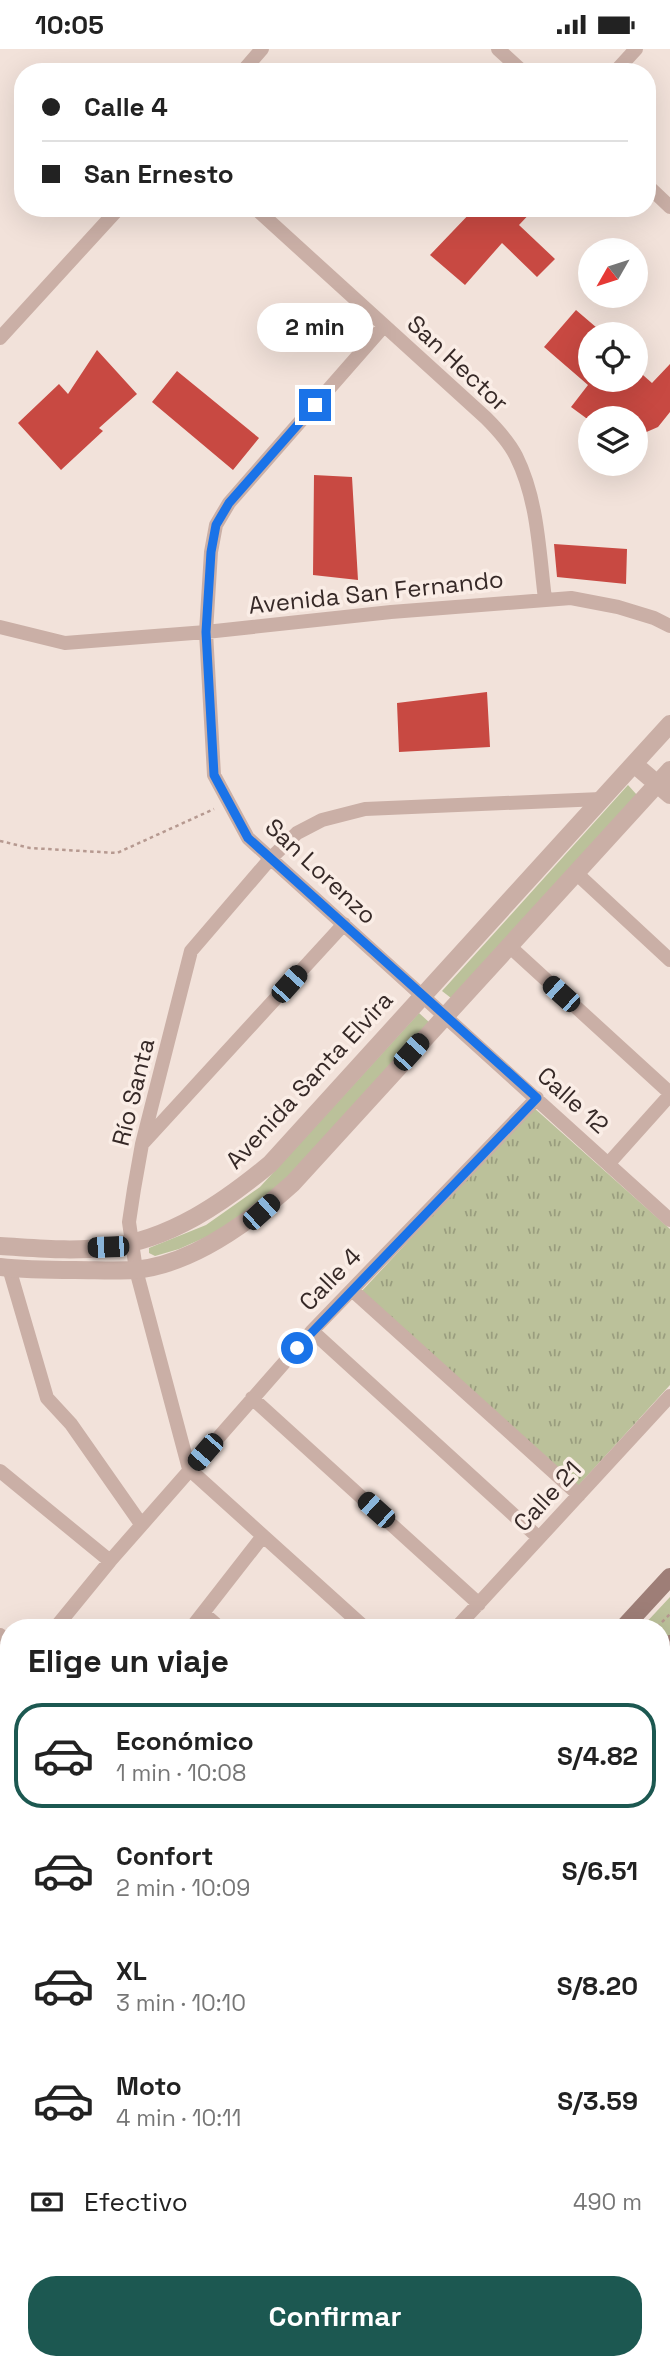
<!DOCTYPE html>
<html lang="es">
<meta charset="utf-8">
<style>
:root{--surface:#fff;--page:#f6f6f6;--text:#222;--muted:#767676;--line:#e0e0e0;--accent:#1c5851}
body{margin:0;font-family:"Space Grotesk",sans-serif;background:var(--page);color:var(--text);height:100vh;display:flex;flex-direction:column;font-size:26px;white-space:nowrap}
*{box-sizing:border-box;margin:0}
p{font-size:23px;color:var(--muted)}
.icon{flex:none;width:38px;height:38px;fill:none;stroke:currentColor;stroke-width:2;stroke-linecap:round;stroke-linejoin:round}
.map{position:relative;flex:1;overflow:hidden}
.sheet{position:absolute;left:0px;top:1570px;width:670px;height:751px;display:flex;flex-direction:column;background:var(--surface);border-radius:28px 28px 0 0;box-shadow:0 7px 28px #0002}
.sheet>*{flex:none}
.top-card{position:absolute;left:14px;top:14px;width:642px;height:154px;border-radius:28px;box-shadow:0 7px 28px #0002;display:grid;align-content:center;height:154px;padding:0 28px;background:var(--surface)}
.needle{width:46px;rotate:231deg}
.fabs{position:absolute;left:578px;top:189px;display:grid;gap:14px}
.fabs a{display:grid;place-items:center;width:70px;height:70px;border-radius:50%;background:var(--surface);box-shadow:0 7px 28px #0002;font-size:35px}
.end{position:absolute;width:32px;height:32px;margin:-16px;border:9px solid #1a73e8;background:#fff;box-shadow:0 0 0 4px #fff}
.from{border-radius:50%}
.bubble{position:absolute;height:49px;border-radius:24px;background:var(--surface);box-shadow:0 7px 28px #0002;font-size:23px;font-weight:600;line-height:49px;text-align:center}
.car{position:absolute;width:21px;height:42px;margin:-21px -10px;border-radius:9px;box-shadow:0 0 5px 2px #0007;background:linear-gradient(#222 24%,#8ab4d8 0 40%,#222 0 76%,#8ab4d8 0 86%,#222 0)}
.top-card b{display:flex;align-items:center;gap:24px;height:66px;font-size:26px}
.top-card b+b{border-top:2px solid var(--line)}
.top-card i{width:18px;height:18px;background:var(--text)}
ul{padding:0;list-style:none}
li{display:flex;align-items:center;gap:21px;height:105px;margin:0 14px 10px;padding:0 14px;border:4px solid transparent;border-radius:28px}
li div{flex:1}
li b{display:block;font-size:26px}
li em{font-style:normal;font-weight:600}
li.on{border-color:var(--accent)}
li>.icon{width:63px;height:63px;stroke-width:1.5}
h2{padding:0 28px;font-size:32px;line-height:84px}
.pay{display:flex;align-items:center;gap:18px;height:77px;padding:0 28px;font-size:26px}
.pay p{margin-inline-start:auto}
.cta{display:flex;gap:14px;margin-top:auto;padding:14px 28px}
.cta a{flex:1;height:80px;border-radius:28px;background:var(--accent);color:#fff;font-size:28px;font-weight:600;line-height:80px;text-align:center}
.status{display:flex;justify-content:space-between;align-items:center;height:49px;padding:0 35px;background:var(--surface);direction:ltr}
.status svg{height:19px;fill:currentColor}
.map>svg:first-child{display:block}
</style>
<div class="status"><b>10:05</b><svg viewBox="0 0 49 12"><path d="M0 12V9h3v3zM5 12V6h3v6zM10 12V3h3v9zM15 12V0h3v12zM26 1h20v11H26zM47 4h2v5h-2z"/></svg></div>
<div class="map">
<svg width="670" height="2319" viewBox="0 0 670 2319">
<defs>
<pattern id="park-tufts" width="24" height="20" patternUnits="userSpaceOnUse" patternTransform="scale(1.75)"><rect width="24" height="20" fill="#bbc19a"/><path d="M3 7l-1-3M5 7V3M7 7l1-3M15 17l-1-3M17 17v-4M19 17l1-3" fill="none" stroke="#999d7e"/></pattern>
</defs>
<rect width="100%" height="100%" fill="#f2e2da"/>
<path fill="#bbc19a" d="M 628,736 L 637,746 L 451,949 L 442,942 Z
M 419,964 L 430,974 L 297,1122 L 222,1181 L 179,1200 L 155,1207 L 149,1204 L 149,1199 L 206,1176 L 260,1138 Z
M 670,1548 L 670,1589 L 662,1599 L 662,1578 L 642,1578 Z"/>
<path fill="url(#park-tufts)" d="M 533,1058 L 670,1180 L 670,1336 L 577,1438 L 360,1244 Z
M 9,1811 L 9,1936 L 0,1928 L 0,1822 Z
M 670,2006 L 670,2319 L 548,2319 L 540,2312 L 662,2312 L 662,2015 Z"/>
<path fill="#c84942" d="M 475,159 L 535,159 L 519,176 L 555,210 L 537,228 L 502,194 L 465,236 L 430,206 Z
M 576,261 L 604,285 L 590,285 L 590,334 L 593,331 L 635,331 L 635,319 L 652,334 L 670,315 L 670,363 L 658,378 L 635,388 L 635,369 L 586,369 L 571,358 L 588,336 L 544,298 Z
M 97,301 L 137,345 L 99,379 L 103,382 L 61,421 L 18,374 L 59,335 L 68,345 Z
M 177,322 L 259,389 L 233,421 L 152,353 Z
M 314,426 L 352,428 L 358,531 L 313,526 Z
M 554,495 L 627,500 L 626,535 L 557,528 Z
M 487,643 L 490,698 L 399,703 L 397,654 Z"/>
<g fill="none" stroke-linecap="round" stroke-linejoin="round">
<path stroke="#b69990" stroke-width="2.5" stroke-dasharray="3.5 3.5" stroke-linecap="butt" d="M 0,792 L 30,799 L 117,804 L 214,760
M 657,1578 L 670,1565
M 0,2305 L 9,2296"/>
<path stroke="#caafa6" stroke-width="14" d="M 498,0 L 523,23
M 242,23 L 262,0
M 615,23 L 636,0
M 648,137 L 670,158
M 255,159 L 486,369 C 497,380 509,393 516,407 C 538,451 539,502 545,550
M 384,277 L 229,454 L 216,476 L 211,503 L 206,583 L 214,726 L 248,789 L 670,1171
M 0,289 L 119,159
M 0,578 L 65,594 L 206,583 L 391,563 L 571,549 L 618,558 L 654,569 L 670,577
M 575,823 L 670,911
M 508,896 L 670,1044
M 143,1094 L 344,875
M 609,1114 L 670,1046
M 9,1219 L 47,1349 L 71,1375 L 141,1475
M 352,1241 L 579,1446
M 312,1282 L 539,1489
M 252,1349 L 479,1555
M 0,1422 L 110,1512
M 203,1564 L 219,1578
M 56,1578 L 110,1512 L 312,1282 L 537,1049
M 192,1578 L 263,1487
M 364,1578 L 189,1420 L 136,1221 L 129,1173 L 134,1140 L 142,1095 L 191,902 L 270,810 L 297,784 L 322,771 L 365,760 L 601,750
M 457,1578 L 670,1347
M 0,1586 L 9,1593
M 0,1647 L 9,1636
M 662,1664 L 670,1672
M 0,1815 L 9,1804
M 662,1838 L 670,1846
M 0,1934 L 9,1942
M 662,2000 L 670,1990
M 0,2082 L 9,2072
M 60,2312 L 68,2319
M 280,2312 L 288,2319
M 526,2312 L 534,2319"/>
<path stroke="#caafa6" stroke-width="18" d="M 634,715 L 670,746
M 0,1197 C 36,1199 73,1203 108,1198 C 170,1191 224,1153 270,1115 L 670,675
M 0,1218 C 25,1221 50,1221 75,1221 C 95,1221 115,1222 134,1221 C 192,1216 252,1171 293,1134 L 670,721"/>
<path stroke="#9e7e77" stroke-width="18" d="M 624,1578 L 670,1528
M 662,1604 L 670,1595
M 0,2267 L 9,2257
M 17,2319 L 23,2312"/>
</g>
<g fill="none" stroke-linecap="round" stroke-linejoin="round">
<path stroke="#1a73e8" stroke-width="9" d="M 297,1299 L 537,1049 L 248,789 L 214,726 L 206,583 L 211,503 L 216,476 L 229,454 L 315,356"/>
</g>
<g text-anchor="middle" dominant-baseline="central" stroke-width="7" stroke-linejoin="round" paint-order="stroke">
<g font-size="24" fill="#362927" stroke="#faede6">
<text transform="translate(458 314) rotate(43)">San Hector</text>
<text transform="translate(376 543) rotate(-6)">Avenida San Fernando</text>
<text transform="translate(321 822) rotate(43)">San Lorenzo</text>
<text transform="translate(309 1031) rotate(-47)">Avenida Santa Elvira</text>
<text transform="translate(133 1043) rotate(-76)">Río Santa</text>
<text transform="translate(573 1051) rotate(42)">Calle 12</text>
<text transform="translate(330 1230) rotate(-46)">Calle 4</text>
<text transform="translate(547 1447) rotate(-47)">Calle 21</text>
</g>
</g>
</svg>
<div class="fabs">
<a><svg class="needle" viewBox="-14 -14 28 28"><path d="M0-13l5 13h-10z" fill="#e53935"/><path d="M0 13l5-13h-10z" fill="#767676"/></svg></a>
<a><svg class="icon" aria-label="locate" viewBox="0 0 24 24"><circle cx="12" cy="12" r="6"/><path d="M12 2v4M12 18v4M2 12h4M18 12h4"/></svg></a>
<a><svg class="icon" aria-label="layers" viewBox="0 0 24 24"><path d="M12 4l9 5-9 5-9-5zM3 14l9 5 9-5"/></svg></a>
</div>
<i class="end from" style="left:297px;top:1299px"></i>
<i class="end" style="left:315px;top:356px"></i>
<div class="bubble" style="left:257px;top:254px;width:116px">2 min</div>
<i class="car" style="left:289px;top:935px;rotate:42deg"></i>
<i class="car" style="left:561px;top:945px;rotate:312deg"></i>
<i class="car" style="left:411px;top:1003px;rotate:42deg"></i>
<i class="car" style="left:261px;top:1163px;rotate:48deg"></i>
<i class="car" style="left:108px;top:1198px;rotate:268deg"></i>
<i class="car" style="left:205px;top:1403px;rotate:221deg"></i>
<i class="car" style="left:376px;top:1461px;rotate:312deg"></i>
<div class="top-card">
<b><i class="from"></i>Calle 4</b>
<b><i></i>San Ernesto</b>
</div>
<section class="sheet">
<h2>Elige un viaje</h2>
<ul>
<li class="on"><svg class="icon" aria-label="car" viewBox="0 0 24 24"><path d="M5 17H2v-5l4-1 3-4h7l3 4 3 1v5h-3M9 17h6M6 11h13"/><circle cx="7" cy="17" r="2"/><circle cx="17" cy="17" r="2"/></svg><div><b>Económico</b><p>1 min · 10:08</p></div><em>S/4.82</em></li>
<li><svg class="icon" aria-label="car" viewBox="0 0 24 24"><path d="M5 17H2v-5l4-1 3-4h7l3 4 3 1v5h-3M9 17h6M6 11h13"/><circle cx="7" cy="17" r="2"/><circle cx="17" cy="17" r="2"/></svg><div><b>Confort</b><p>2 min · 10:09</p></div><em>S/6.51</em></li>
<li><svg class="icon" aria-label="car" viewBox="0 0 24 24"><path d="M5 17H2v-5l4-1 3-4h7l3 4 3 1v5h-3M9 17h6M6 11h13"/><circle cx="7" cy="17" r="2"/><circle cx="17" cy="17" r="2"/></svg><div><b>XL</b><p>3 min · 10:10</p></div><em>S/8.20</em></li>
<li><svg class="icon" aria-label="car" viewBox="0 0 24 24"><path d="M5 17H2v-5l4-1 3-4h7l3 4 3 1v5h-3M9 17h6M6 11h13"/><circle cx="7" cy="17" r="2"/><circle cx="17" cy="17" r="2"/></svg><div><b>Moto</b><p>4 min · 10:11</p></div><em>S/3.59</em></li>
</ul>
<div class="pay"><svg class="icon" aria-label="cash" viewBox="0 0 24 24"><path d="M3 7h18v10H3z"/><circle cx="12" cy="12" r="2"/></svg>Efectivo<p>490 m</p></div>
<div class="cta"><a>Confirmar</a></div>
</section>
</div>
